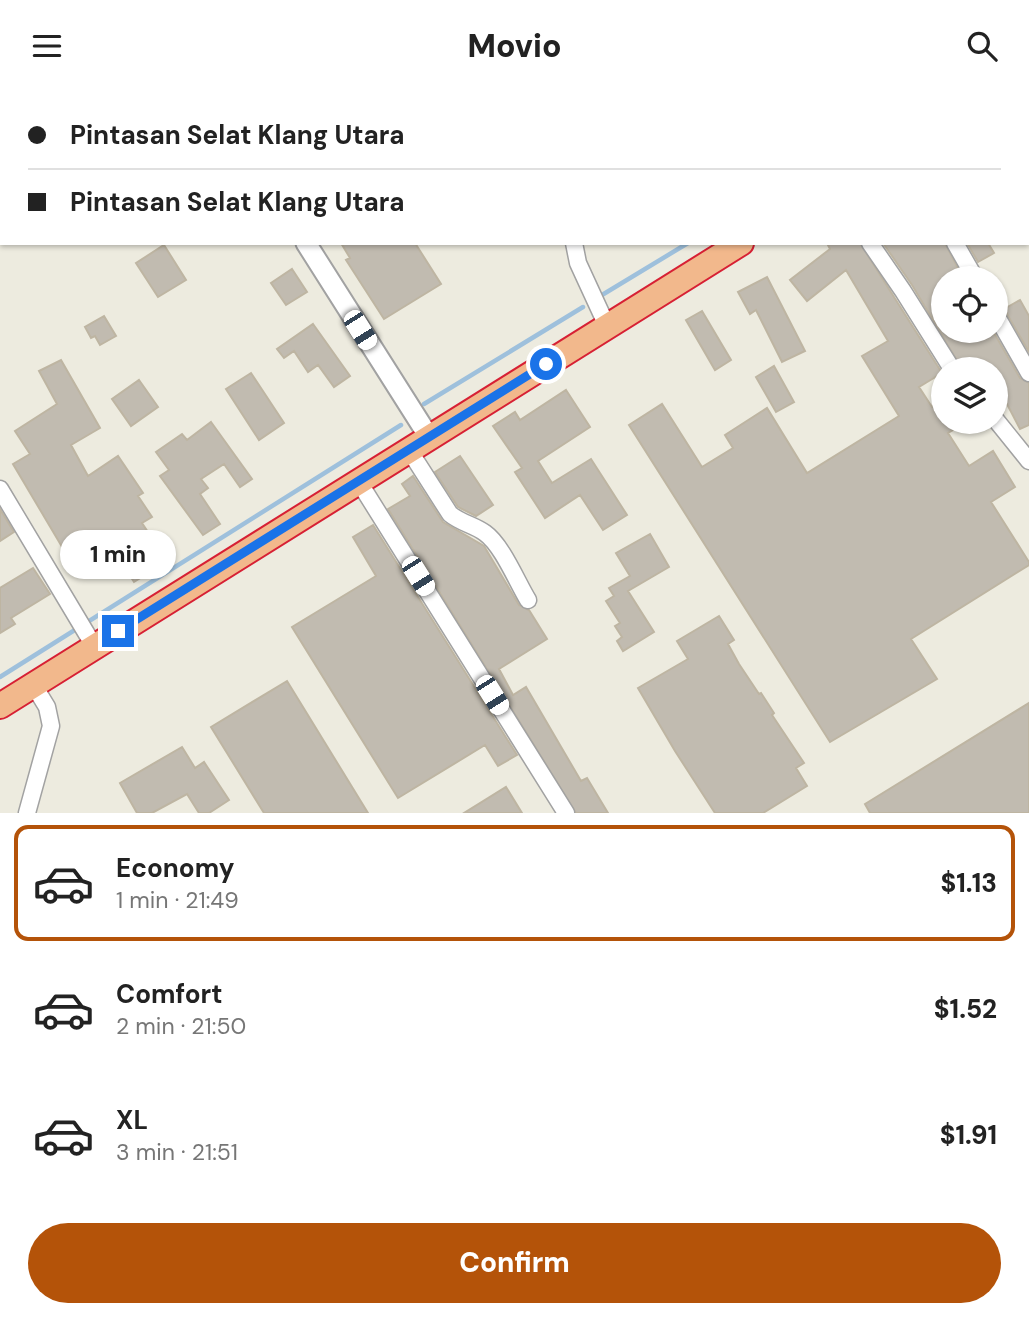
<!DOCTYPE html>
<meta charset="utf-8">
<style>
:root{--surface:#fff;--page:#f6f6f6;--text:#222;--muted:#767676;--line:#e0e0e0;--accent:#b45309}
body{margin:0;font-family:"DM Sans",sans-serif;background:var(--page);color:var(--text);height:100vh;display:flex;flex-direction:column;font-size:26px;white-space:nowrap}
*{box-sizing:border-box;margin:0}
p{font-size:23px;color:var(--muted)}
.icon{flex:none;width:38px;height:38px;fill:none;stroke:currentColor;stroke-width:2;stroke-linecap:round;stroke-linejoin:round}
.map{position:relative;height:722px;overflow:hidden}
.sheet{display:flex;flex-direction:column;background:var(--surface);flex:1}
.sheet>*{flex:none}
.guide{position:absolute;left:0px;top:0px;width:1029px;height:154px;box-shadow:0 2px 5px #0004;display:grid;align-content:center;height:154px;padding:0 28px;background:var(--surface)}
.tools{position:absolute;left:931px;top:175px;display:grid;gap:14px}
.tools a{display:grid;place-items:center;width:77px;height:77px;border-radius:50%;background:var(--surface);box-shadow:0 2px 5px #0004;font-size:35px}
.end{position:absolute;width:32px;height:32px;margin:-16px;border:9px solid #1a73e8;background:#fff;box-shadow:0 0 0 4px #fff}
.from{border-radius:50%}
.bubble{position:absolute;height:49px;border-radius:24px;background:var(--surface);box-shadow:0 2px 5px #0004;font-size:23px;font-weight:800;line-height:49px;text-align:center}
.car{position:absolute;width:21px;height:42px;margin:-21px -10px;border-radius:9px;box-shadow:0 0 5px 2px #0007;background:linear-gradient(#fff 24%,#345 0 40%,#fff 0 76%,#345 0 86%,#fff 0)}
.guide b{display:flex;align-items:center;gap:24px;height:66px;font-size:26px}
.guide b+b{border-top:2px solid var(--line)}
.guide i{width:18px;height:18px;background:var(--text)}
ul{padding:12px 0 0;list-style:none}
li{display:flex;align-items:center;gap:21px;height:116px;margin:0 14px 10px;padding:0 14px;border:4px solid transparent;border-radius:14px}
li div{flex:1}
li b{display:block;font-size:26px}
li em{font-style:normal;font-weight:800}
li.on{border-color:var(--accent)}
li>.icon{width:63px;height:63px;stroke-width:1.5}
.button{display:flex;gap:14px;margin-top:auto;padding:14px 28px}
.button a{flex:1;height:80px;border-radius:42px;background:var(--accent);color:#fff;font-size:28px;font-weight:800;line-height:80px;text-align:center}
header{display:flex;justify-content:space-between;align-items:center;height:91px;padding:0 28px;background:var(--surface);font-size:32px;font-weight:800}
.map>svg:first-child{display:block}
</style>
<header><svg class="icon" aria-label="menu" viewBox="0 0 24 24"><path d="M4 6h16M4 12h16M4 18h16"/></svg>Movio<svg class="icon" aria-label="search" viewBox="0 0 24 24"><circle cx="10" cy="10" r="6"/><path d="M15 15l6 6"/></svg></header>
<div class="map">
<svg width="1029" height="722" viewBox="0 0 1029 722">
<rect width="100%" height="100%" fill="#edebdf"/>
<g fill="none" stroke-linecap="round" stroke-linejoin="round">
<path stroke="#9ec0dc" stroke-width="4.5" d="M 937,2 L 939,0
M 602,204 L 688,152
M 424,313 L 583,216
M 0,586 L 401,334"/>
</g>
<path fill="#c1bbb0" stroke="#beb5a2" stroke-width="2" d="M 341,152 L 415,152 L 441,193 L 384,228 L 346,169 L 350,167 Z
M 827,152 L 860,152 L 894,206 L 942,282 L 919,296 L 932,316 L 943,310 L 943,331 L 967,331 L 948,342 L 969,375 L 993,360 L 1015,396 L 991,411 L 1029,471 L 1029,474 L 911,548 L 937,588 L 830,651 L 629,334 L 662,313 L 702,376 L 733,357 L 725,344 L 767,317 L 807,382 L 899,325 L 862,265 L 888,250 L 846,179 L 807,210 L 790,189 L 830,158 Z
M 883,152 L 945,152 L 963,187 L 943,187 L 943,240 L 993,240 L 1020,287 L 1029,292 L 1029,334 L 1020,338 L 996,292 L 997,278 L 962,278 L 912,194 Z
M 967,152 L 988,152 L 994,162 L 978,171 Z
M 164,154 L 186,189 L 158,206 L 136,172 Z
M 292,178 L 307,201 L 286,214 L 271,192 Z
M 767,186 L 805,260 L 782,271 L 756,219 L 750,223 L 738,201 Z
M 1020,209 L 1029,225 L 1029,261 L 1004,218 Z
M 702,220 L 731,269 L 715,279 L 686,229 Z
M 104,225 L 116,245 L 100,254 L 95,245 L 91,247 L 85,236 Z
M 313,233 L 350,285 L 334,296 L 318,274 L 308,281 L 294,260 L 284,267 L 277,258 Z
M 61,269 L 100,337 L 71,354 L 88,385 L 118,365 L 143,402 L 138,405 L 152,426 L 142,432 L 169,473 L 157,481 L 155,478 L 134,491 L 118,466 L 105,474 L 91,453 L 68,466 L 13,373 L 30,363 L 15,340 L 57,313 L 39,280 Z
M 774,275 L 794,311 L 776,321 L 756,286 Z
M 251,282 L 284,332 L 259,349 L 226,298 Z
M 139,289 L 158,316 L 131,335 L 112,308 Z
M 566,299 L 590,336 L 538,370 L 552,392 L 591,368 L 627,424 L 603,439 L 580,404 L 545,427 L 515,381 L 522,377 L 493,335 L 515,321 L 520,329 Z
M 211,331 L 252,388 L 240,396 L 224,373 L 201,388 L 208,397 L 200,403 L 220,433 L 203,444 L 160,385 L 169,379 L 156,361 L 182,343 L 187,349 Z
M 460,365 L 493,414 L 476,425 L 458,416 L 435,381 Z
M 413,385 L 443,431 L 484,455 L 519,514 L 529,519 L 547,548 L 499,578 L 513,604 L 526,596 L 581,690 L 587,687 L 608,722 L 576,722 L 388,418 L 410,405 L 402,393 Z
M 0,418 L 14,441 L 0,450 Z
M 373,434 L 517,664 L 498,675 L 485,654 L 398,707 L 292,536 L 376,485 L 353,446 Z
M 650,443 L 669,476 L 628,500 L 654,541 L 623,560 L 617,550 L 622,546 L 615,535 L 620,532 L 606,510 L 614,505 L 609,497 L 630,485 L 616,462 Z
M 33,477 L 50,503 L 11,527 L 15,533 L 0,542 L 0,497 Z
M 719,525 L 734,549 L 728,553 L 739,573 L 759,603 L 761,602 L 774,622 L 772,624 L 804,672 L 796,677 L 807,695 L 763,722 L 715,722 L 675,660 L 638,597 L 688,568 L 677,550 Z
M 287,590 L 368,722 L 264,722 L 211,636 Z
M 1029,612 L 1029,722 L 870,722 L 865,713 Z
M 182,656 L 195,677 L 204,671 L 229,709 L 209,722 L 199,722 L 187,703 L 152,722 L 137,722 L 120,692 Z
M 506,696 L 522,722 L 464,722 Z"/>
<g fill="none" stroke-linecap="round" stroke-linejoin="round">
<g stroke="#a2a2a2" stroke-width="19">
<path id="minor" d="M 489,0 L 490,2
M 574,152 L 578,172 L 607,235
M 870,152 L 903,200 L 952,278
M 955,152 L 975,187
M 996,224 L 1029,282
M 996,329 L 1029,370
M 409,359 L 450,423 C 461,432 474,434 485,442 C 502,454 517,491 528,509
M 359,391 L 566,722
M 0,398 L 94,555
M 27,722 L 51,635 L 47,616 L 33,593"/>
</g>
<g stroke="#a2a2a2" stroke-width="23">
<path id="tertiary" d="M 210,0 L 211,2
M 306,152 L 429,346"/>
</g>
<g stroke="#d72034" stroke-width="28">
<path id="trunk" d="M 981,2 L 984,0
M 0,615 L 741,152"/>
</g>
<use href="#minor" stroke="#fff" stroke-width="16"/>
<use href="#tertiary" stroke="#fff" stroke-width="19"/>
<use href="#trunk" stroke="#f2b88c" stroke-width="24"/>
</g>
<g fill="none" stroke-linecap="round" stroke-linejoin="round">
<path stroke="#1a73e8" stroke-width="9" d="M 118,540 L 546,273"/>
</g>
</svg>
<div class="tools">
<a><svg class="icon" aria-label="locate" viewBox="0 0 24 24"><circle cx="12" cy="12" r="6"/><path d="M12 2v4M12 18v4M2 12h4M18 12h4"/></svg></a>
<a><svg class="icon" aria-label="layers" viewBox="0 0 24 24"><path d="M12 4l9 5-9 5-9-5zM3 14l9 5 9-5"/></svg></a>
</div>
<i class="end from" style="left:546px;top:273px"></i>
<i class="end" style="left:118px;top:540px"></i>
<div class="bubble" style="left:60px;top:439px;width:116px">1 min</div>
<i class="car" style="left:360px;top:239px;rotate:148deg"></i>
<i class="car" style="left:418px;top:485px;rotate:148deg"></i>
<i class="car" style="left:492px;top:604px;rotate:148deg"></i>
<div class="guide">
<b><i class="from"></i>Pintasan Selat Klang Utara</b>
<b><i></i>Pintasan Selat Klang Utara</b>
</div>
</div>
<section class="sheet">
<ul>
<li class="on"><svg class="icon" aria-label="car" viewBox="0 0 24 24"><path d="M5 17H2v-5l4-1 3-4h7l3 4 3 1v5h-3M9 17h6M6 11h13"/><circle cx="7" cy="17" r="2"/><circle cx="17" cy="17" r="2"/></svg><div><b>Economy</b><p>1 min · 21:49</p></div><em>$1.13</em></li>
<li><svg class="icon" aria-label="car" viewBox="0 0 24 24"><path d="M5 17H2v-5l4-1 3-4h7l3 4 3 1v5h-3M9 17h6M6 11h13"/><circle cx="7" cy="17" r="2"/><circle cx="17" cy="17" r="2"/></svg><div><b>Comfort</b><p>2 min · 21:50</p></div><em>$1.52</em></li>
<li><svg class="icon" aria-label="car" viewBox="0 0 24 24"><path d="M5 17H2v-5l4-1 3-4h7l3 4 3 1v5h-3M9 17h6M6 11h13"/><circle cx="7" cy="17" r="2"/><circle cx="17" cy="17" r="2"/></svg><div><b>XL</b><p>3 min · 21:51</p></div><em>$1.91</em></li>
</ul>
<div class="button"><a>Confirm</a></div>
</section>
